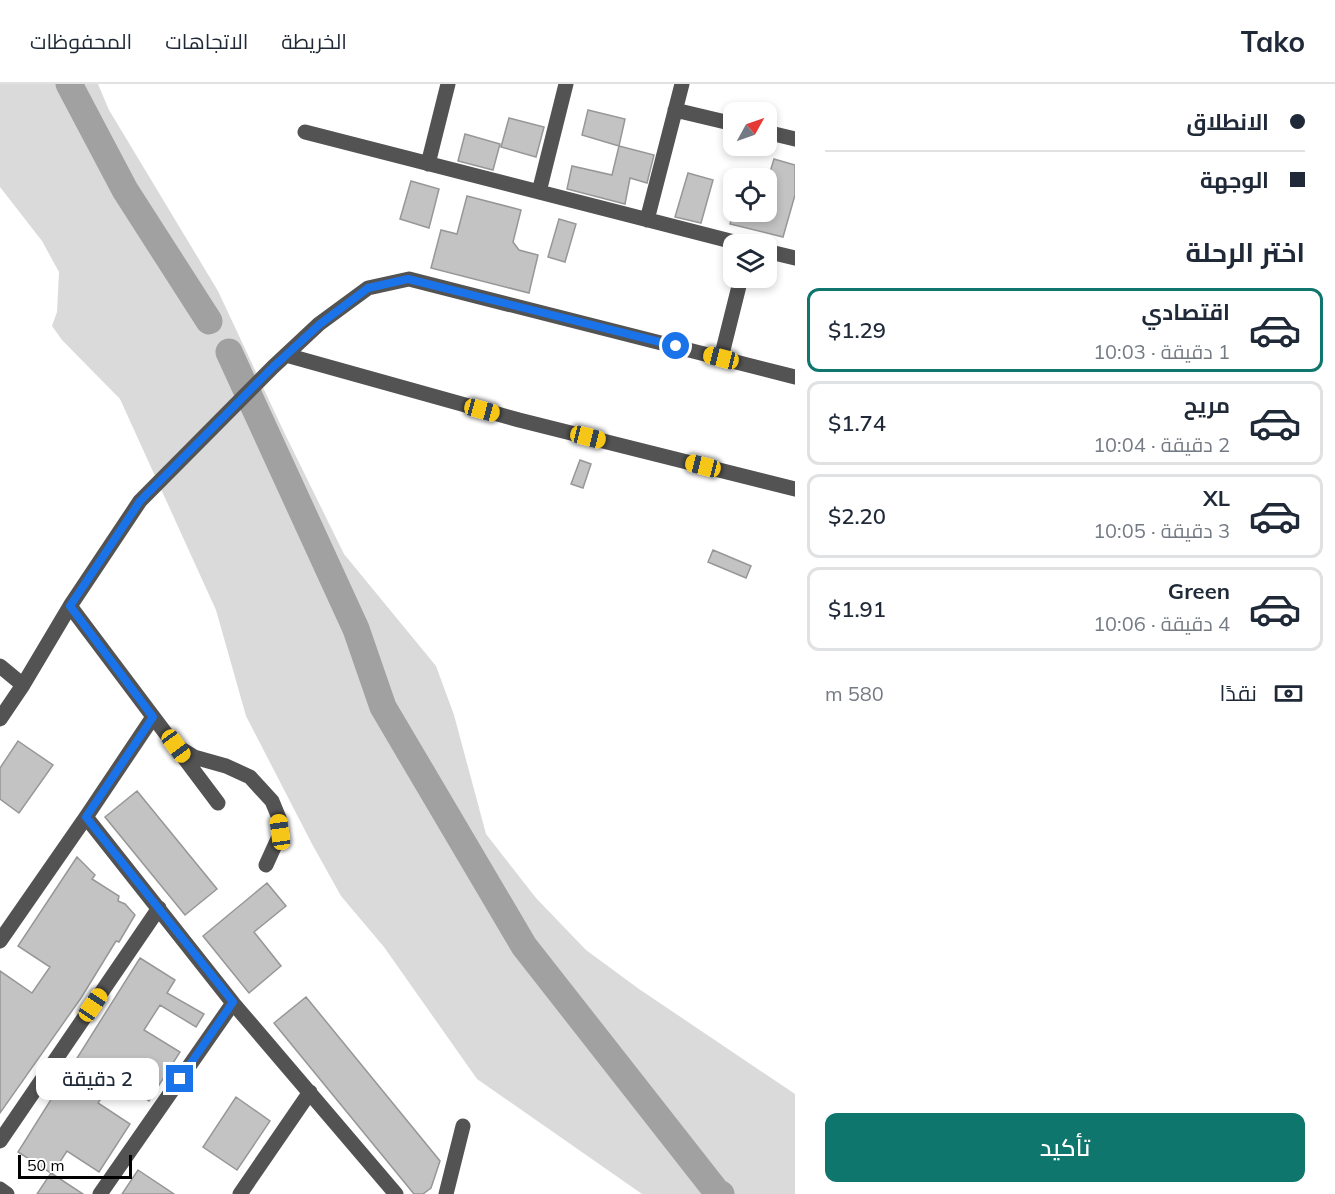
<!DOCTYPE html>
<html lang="ar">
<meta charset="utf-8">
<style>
:root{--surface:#fff;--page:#f6f6f7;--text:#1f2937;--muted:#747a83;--line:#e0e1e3;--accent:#0f766e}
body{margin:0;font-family:Mulish,Cairo,sans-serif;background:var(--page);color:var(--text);direction:rtl;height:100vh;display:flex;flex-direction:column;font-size:22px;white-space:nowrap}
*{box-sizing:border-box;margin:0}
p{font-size:20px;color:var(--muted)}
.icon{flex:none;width:33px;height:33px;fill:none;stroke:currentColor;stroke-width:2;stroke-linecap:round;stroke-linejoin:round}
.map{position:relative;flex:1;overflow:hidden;direction:ltr}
.side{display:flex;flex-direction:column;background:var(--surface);width:540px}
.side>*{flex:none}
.hud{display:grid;align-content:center;height:132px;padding:0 30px;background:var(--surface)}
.needle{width:39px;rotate:50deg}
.controls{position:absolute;left:723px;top:18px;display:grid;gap:12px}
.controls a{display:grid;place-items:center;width:54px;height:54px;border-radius:12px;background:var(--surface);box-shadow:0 3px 9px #0003;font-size:30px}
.scale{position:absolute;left:18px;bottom:15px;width:114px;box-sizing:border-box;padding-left:6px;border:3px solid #000;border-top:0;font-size:16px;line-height:21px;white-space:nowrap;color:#000;-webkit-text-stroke:4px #fff;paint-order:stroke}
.end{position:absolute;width:27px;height:27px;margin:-14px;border:8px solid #1a73e8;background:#fff;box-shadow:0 0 0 3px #fff}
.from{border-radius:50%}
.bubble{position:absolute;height:42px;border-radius:12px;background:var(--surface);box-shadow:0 3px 9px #0003;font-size:20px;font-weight:600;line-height:42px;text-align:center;direction:rtl}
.car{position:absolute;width:18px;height:36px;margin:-18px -9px;border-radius:8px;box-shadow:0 0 4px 2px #0007;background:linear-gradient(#f5c518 24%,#345 0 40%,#f5c518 0 76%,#345 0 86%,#f5c518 0)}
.hud b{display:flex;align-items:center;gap:21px;height:57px;font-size:22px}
.hud b+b{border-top:2px solid var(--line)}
.hud i{width:15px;height:15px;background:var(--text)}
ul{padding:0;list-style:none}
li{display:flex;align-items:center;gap:18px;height:84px;margin:0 12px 9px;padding:0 18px;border:3px solid var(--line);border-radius:12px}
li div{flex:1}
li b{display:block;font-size:22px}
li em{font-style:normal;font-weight:600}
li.on{border-color:var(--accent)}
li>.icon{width:54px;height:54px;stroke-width:1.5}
h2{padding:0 30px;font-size:27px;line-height:72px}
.pay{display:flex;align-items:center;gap:15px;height:66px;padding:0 30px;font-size:22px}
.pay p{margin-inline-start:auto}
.primary-button{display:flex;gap:12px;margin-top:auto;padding:12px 30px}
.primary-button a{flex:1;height:69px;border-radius:12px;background:var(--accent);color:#fff;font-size:24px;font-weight:600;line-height:69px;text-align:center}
header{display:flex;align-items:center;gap:36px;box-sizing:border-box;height:84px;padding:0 30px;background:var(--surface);border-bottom:2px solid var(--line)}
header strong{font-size:28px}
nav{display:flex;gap:33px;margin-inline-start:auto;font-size:21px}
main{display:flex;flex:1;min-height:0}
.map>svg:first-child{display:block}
</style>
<header>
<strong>Tako</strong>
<nav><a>الخريطة</a><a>الاتجاهات</a><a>المحفوظات</a></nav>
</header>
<main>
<section class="side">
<div class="hud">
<b><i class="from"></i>الانطلاق</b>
<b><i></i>الوجهة</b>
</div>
<h2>اختر الرحلة</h2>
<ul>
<li class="on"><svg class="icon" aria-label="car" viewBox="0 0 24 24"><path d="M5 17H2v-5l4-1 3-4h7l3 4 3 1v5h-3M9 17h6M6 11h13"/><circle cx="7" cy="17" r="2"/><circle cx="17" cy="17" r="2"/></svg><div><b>اقتصادي</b><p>1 دقيقة · 10:03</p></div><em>$1.29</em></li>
<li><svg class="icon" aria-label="car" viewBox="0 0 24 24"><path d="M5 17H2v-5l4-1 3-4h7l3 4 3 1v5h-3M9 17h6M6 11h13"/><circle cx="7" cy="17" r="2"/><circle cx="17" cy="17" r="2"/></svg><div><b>مريح</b><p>2 دقيقة · 10:04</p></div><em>$1.74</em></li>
<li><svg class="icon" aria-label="car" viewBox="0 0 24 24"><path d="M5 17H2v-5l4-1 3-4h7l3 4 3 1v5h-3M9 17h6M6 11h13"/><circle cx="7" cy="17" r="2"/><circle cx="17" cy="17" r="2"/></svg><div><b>XL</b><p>3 دقيقة · 10:05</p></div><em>$2.20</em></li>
<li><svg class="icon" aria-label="car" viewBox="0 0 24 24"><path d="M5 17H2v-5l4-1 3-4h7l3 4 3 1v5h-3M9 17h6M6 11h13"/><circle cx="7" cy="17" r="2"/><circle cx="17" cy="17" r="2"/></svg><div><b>Green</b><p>4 دقيقة · 10:06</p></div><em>$1.91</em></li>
</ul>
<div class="pay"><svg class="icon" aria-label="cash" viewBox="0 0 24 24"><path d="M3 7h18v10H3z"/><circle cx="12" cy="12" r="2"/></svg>نقدًا<p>580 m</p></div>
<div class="primary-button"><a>تأكيد</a></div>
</section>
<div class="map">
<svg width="795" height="1110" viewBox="0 0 795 1110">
<rect width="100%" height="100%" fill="#fff"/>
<path fill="#dadada" d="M 0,0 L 98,0 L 109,26 L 218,207 L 283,346 L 344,470 L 436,582 L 454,631 L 486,750 L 536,814 L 586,866 L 639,905 L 795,1010 L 795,1110 L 642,1110 L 477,995 L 384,863 L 341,812 L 312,760 L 246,632 L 216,526 L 120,315 L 62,256 L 52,242 L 57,228 L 59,188 L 42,157 L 0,103 Z"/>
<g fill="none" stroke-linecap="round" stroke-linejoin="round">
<path stroke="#a1a1a1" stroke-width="27" d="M 69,0 L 125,106 L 209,237
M 229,268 L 356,545 L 383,623 L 524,862 L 717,1108 L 721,1110"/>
</g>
<path fill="#c3c3c3" stroke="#979797" stroke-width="1.5" d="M 588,26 L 625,35 L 619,62 L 582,51 Z
M 509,34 L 544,43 L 536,73 L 501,63 Z
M 465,50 L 500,60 L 493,86 L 458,77 Z
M 619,62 L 654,71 L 647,99 L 630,94 L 625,120 L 567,105 L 572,82 L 612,91 Z
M 774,75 L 795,81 L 795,111 L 783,153 L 730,140 L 733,128 L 766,128 L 766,101 Z
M 688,89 L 713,96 L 701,139 L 675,133 Z
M 411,97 L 439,105 L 429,144 L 400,135 Z
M 467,112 L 521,126 L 513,158 L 519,166 L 538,171 L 529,209 L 431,184 L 441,146 L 457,150 Z
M 559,135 L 576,140 L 565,178 L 548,173 Z
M 580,376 L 591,380 L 583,404 L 571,400 Z
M 713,466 L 751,482 L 746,494 L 708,478 Z
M 18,657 L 53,681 L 19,729 L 0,715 L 0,684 Z
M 137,707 L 217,805 L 185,831 L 105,733 Z
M 77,773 L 95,791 L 92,795 L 119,812 L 118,817 L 125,820 L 135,831 L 119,858 L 116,857 L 81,914 L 0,1029 L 0,887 L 32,909 L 50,883 L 18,862 Z
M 267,799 L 286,822 L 254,848 L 281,882 L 249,909 L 203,852 Z
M 140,874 L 175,896 L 167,909 L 204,930 L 196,943 L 160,921 L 144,946 L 180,968 L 149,1017 L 114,995 L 98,1019 L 130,1040 L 99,1088 L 67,1067 L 52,1090 L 51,1089 L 83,1110 L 37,1110 L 51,1089 L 18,1068 Z
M 306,913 L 440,1077 L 431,1104 L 423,1110 L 414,1110 L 274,939 Z
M 236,1013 L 270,1037 L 237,1086 L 203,1063 Z
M 138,1086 L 174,1110 L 122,1110 Z"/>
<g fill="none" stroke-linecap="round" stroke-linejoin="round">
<path stroke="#535353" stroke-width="15" d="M 675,26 L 734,40
M 305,48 L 742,160
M 766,48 L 795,55
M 428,80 L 448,0
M 539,108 L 566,0
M 647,136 L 682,0
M 766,167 L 795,174
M 286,271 L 519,336 L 795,405
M 721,274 L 741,194
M 70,522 L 218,719
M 0,582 L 23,601
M 0,635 L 23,601 L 70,522 L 140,417 L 273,283 L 319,240 L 368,204 L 409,195 L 795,293
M 181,665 L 194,673 L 226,682 L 250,693 L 272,717 L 279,734 L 281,748 L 266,781
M 86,733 L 233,919 L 396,1110
M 0,857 L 86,733 L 153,633
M 0,1057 L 159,824
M 0,1105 L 7,1110
M 100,1110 L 233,919
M 240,1110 L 310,1008
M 446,1110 L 463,1042"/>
</g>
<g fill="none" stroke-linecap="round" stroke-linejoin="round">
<path stroke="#1a73e8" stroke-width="8" d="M 180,995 L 233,918 L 86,733 L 153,633 L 70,522 L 140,417 L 273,283 L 320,240 L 368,204 L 408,195 L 676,262"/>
</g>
</svg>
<div class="controls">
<a><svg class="needle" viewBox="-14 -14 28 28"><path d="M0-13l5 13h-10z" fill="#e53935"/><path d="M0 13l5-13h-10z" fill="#747a83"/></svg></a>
<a><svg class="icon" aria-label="locate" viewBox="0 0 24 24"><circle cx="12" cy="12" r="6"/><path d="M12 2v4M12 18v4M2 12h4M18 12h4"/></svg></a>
<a><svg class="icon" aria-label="layers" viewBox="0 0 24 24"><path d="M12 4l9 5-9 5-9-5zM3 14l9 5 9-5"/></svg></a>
</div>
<div class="scale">50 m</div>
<i class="end from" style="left:676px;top:262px"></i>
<i class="end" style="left:180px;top:995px"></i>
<div class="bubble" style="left:36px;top:974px;width:123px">2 دقيقة</div>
<i class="car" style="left:721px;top:274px;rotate:284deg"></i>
<i class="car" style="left:482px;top:326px;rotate:105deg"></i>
<i class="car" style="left:588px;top:353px;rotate:104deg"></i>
<i class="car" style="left:703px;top:382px;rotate:284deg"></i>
<i class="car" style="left:176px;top:662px;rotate:144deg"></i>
<i class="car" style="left:280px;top:748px;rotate:352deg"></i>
<i class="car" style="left:93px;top:921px;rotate:34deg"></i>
</div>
</main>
